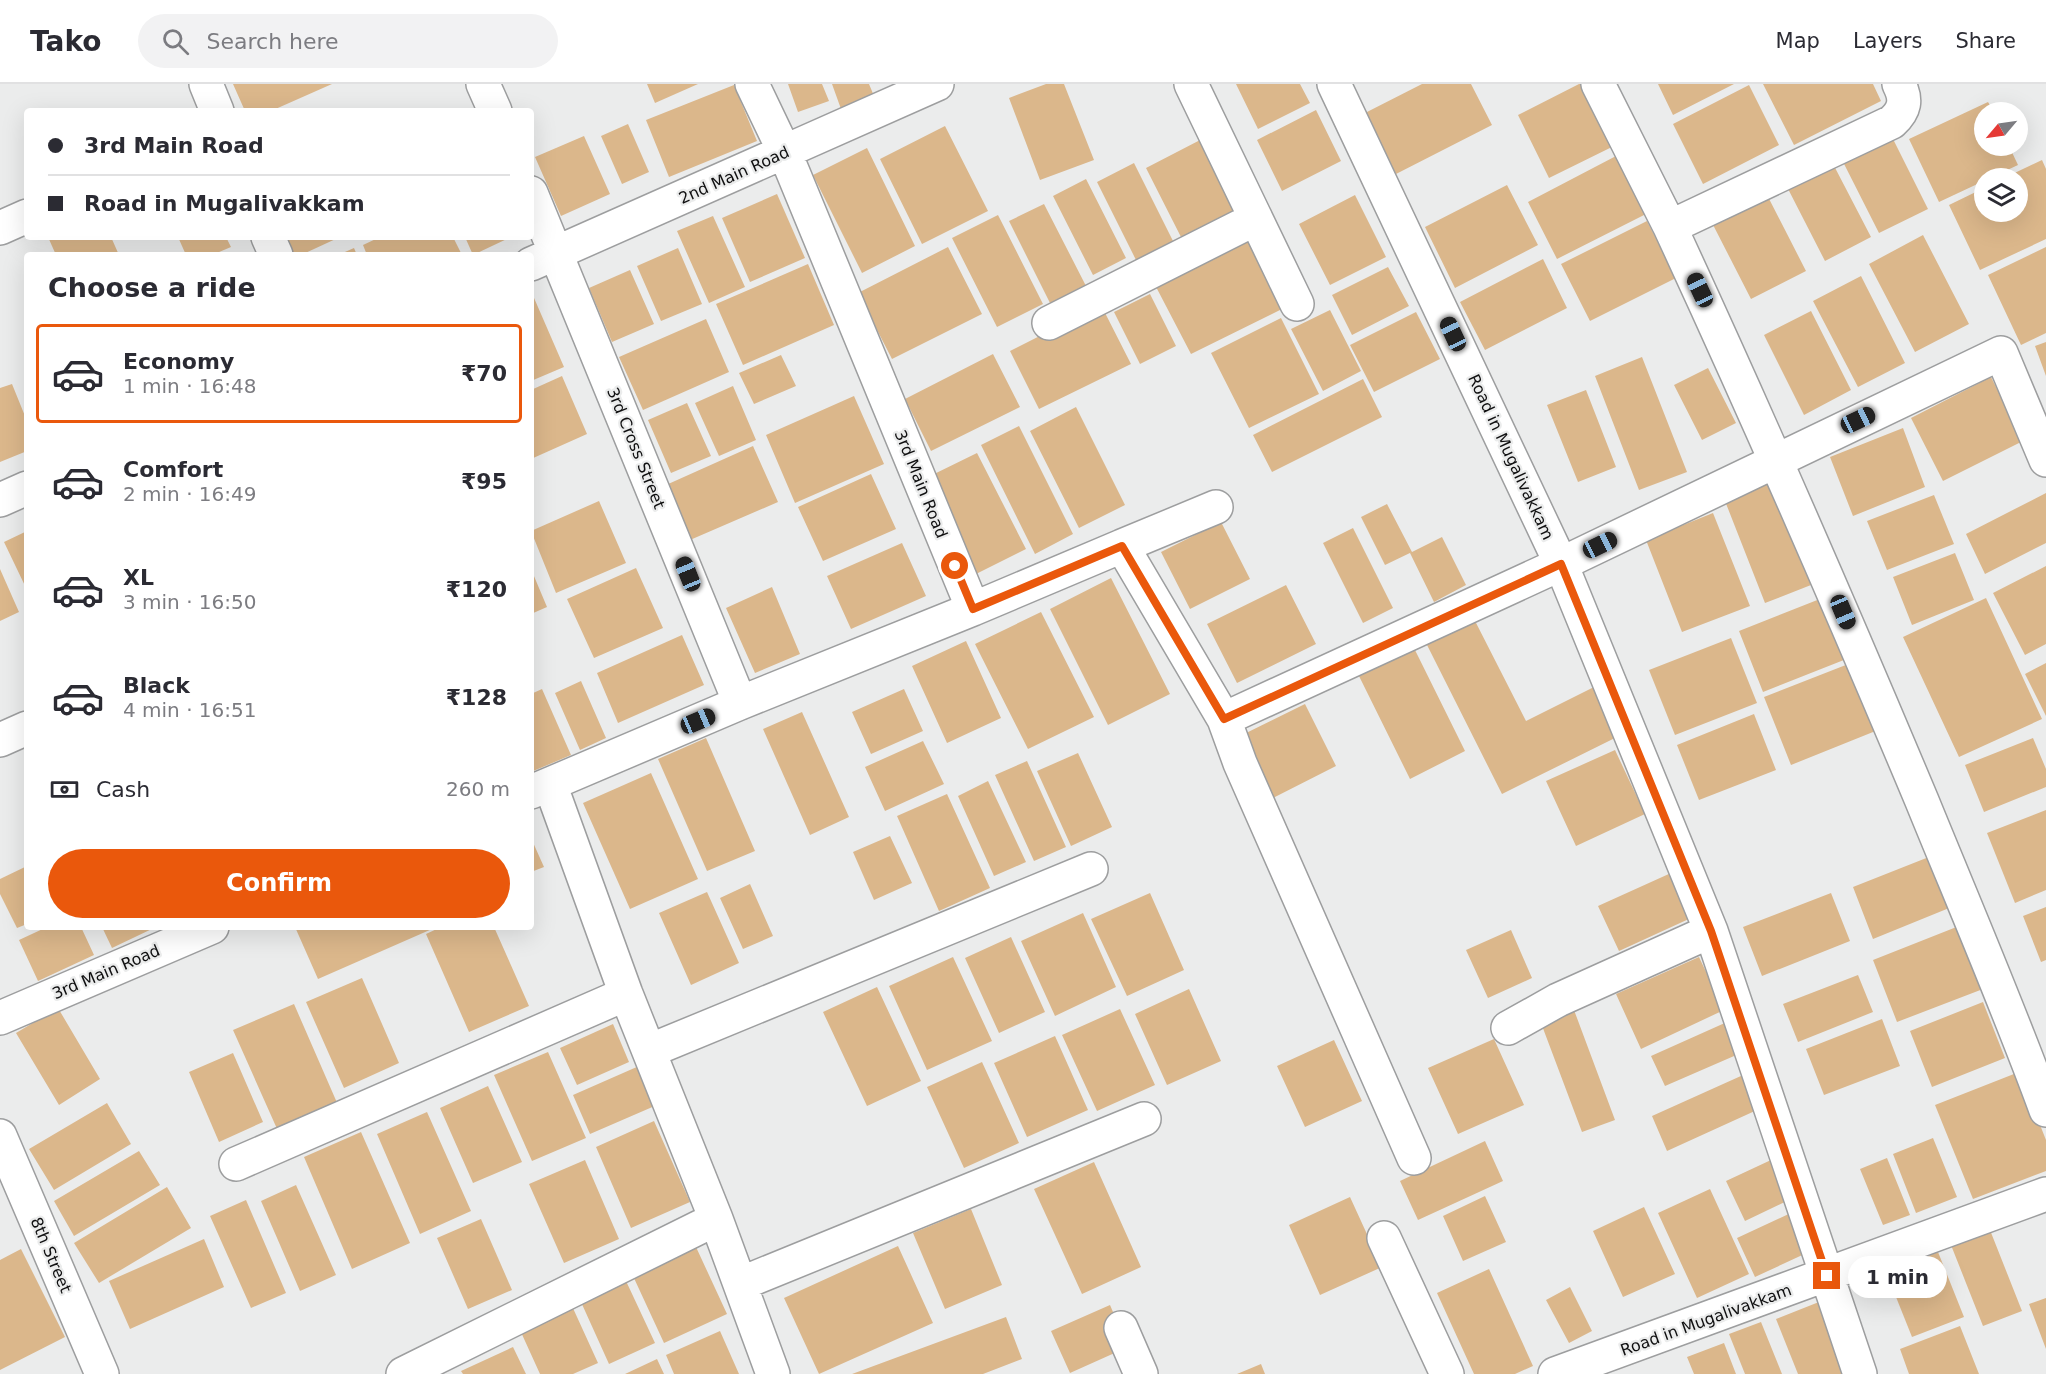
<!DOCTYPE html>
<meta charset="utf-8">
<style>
:root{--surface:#fff;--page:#f2f2f3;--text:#2b2b33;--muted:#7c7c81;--line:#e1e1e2;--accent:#ea580c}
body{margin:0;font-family:"DejaVu Sans",sans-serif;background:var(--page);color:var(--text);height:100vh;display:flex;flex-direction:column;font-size:22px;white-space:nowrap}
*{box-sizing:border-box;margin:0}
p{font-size:20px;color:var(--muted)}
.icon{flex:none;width:33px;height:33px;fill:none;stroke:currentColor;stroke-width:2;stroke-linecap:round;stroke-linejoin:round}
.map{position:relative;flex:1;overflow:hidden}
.panel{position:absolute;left:24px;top:168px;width:510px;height:678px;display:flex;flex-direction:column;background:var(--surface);border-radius:6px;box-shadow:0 6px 24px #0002}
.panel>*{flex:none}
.top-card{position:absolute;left:24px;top:24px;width:510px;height:132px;border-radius:6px;box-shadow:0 6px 24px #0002;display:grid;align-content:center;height:132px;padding:0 24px;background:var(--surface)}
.needle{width:39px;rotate:241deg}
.buttons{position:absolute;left:1974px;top:18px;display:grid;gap:12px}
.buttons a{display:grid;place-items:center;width:54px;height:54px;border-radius:50%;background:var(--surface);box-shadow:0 6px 24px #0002;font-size:30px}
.end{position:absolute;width:27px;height:27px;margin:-14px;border:8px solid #ea580c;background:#fff;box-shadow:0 0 0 3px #fff}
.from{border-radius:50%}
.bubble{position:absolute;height:42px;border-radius:21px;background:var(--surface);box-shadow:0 6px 24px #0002;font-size:20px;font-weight:800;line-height:42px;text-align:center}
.car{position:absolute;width:18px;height:36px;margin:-18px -9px;border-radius:8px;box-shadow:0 0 4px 2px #0007;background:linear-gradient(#222 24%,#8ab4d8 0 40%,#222 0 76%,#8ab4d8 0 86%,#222 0)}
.top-card b{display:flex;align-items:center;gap:21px;height:57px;font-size:22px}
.top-card b+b{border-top:2px solid var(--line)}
.top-card i{width:15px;height:15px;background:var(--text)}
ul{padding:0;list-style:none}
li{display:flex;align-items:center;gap:18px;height:99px;margin:0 12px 9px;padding:0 12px;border:3px solid transparent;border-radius:6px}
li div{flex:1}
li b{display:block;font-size:22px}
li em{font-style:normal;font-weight:800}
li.active{border-color:var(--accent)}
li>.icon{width:54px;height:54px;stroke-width:1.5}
h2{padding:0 24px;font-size:27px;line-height:72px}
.pay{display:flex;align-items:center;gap:15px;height:66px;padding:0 24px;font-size:22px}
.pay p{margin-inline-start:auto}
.action{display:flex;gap:12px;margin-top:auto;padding:12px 24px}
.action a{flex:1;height:69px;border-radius:36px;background:var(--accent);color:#fff;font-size:24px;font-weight:800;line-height:69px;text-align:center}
header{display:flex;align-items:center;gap:36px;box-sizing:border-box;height:84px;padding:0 30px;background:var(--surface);border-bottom:2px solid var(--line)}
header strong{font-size:28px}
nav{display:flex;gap:33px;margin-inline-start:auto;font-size:21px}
.search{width:420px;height:54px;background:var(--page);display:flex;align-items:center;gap:15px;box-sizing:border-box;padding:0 21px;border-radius:33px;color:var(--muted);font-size:22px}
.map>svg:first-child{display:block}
</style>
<header>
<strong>Tako</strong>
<div class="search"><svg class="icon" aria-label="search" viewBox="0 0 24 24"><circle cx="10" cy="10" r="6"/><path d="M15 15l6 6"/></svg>Search here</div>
<nav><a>Map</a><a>Layers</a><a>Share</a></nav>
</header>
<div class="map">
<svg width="2046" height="1290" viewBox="0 0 2046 1290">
<rect width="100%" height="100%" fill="#ebecec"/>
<path fill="#dbb78b" d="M 233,0 L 332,0 L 271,27 L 245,27 Z
M 647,0 L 698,0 L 655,19 Z
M 788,0 L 822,0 L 829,17 L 798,28 Z
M 832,0 L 869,0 L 874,12 L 841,25 Z
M 1046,0 L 1064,0 L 1094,76 L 1040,96 L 1009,14 Z
M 1236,0 L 1300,0 L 1310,19 L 1258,45 Z
M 1422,0 L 1471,0 L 1492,41 L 1396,90 L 1365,29 Z
M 1579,0 L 1587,0 L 1618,60 L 1549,94 L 1518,31 Z
M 1658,0 L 1734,0 L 1673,31 Z
M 1763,0 L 1873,0 L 1881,17 L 1794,61 Z
M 734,1 L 757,57 L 669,93 L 646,36 Z
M 1749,1 L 1779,61 L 1703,100 L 1673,40 Z
M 1988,18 L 1994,28 L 1984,28 L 1984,62 L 2009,62 L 2018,81 L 1939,118 L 1909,55 Z
M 1316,26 L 1341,77 L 1282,107 L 1257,56 Z
M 628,40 L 649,88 L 622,100 L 601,52 Z
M 945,42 L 988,127 L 922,160 L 880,75 Z
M 1888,45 L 1928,125 L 1879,149 L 1839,70 Z
M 584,52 L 610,110 L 561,132 L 535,73 Z
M 1204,54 L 1241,125 L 1182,155 L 1146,84 Z
M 867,64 L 915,162 L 862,189 L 813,91 Z
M 1616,72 L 1646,130 L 1557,175 L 1528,118 Z
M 1831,76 L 1871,153 L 1825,177 L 1785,99 Z
M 2042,76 L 2046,85 L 2046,155 L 1980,186 L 1949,121 L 1984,104 L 1984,128 L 2018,128 L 2018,94 L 2004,94 Z
M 1134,79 L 1176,163 L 1139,182 L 1097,98 Z
M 1086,95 L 1126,174 L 1093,191 L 1053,112 Z
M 1507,101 L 1538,161 L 1455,204 L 1425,143 Z
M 1764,105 L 1806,187 L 1751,215 L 1709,133 Z
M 777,110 L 805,174 L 750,198 L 722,134 Z
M 1355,111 L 1386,173 L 1330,201 L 1299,140 Z
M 1044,120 L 1086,202 L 1050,219 L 1009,137 Z
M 998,131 L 1043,220 L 997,243 L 952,154 Z
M 713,132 L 745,203 L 709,219 L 677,147 Z
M 1647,137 L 1676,194 L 1590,237 L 1561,180 Z
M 1250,151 L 1286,223 L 1191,270 L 1154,199 Z
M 1923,151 L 1969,240 L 1915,268 L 1869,180 Z
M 48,153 L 111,153 L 119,171 L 56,171 Z
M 178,153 L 226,153 L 231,163 L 212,171 L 186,171 Z
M 285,153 L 340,153 L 301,171 L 294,171 Z
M 380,153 L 453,153 L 462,171 L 367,171 L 363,161 Z
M 465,153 L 511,153 L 473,171 Z
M 948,163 L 982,230 L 892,275 L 858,209 Z
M 2046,163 L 2046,249 L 2021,261 L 1988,191 Z
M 354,164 L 357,171 L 338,171 Z
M 678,164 L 702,220 L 661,237 L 637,182 Z
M 1543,175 L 1567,224 L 1485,266 L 1460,218 Z
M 808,180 L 834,241 L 743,281 L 716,220 Z
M 1388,183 L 1409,222 L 1352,251 L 1332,211 Z
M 630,186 L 654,240 L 612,258 L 589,204 Z
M 1861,192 L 1905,279 L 1858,303 L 1813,217 Z
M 531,207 L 564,283 L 531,297 Z
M 1150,210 L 1176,262 L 1140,280 L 1114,228 Z
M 1101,221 L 1131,280 L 1039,325 L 1010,267 Z
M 1330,226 L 1361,287 L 1323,307 L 1291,245 Z
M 1811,227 L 1851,306 L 1804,331 L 1764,251 Z
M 1416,228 L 1440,275 L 1374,308 L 1350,261 Z
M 1281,234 L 1319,310 L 1249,344 L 1211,269 Z
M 706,235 L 729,288 L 643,326 L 619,273 Z
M 2046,258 L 2046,292 L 2035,262 Z
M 993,270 L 1020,323 L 931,367 L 905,315 Z
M 781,271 L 796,302 L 754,320 L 739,289 Z
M 1642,273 L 1687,388 L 1639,406 L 1595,292 Z
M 1708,284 L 1736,339 L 1702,356 L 1674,301 Z
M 562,292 L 587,350 L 531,375 L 531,306 Z
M 1991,293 L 2023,357 L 1943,397 L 1911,334 Z
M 1363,295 L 1382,333 L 1272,388 L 1253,351 Z
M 12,300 L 27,337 L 27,367 L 0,378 L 0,304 Z
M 733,302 L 756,356 L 719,372 L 695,319 Z
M 1586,306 L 1616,383 L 1578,398 L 1547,321 Z
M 854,312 L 884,380 L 795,419 L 766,351 Z
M 687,319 L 711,372 L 671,389 L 648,336 Z
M 1076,323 L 1125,421 L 1079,444 L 1030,347 Z
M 1019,342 L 1073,450 L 1035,470 L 981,361 Z
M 1903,344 L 1925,403 L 1853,432 L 1830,373 Z
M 753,362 L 778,418 L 690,456 L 666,401 Z
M 977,369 L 1026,465 L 976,490 L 928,393 Z
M 871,390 L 896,445 L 823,477 L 798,423 Z
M 1770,399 L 1811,501 L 1765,519 L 1725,417 Z
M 2046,409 L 2046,459 L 1985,490 L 1966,450 Z
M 1934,411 L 1954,460 L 1887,486 L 1867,437 Z
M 599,417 L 626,479 L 556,509 L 531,447 Z
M 1387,420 L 1412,468 L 1385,481 L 1361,433 Z
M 1713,429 L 1750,522 L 1682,548 L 1646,456 Z
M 1221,438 L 1250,495 L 1190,525 L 1161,468 Z
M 1353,444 L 1393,524 L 1363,539 L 1323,459 Z
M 27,447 L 27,506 L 4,458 Z
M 1442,453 L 1466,501 L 1434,518 L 1410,469 Z
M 902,459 L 926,512 L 851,545 L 827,492 Z
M 1955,469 L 1974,516 L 1912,541 L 1893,493 Z
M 2046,482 L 2046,560 L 2025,571 L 1993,509 Z
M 636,484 L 663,544 L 594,574 L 567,515 Z
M 0,485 L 19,528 L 0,537 Z
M 531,485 L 547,523 L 531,530 Z
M 1111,494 L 1170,610 L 1108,641 L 1050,525 Z
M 1286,501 L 1316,560 L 1237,599 L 1207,540 Z
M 772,503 L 800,570 L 755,589 L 726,524 Z
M 1830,511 L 1854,572 L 1763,608 L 1739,547 Z
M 1986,514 L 2042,635 L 1959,673 L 1903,553 Z
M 1041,528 L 1094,633 L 1028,665 L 975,560 Z
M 1473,533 L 1526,637 L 1596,602 L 1621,651 L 1502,710 L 1425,557 Z
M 682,551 L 704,601 L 618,639 L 597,589 Z
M 1731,554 L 1757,619 L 1675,651 L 1649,586 Z
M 966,557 L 1001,634 L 947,659 L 912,582 Z
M 1413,562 L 1465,667 L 1410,695 L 1358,590 Z
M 1856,577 L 1883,644 L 1791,681 L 1764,613 Z
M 2046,579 L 2046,632 L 2025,590 Z
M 581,597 L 606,654 L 580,666 L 555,609 Z
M 542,605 L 571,671 L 531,688 L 531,610 Z
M 904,605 L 923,647 L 871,670 L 852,628 Z
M 1305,620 L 1336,682 L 1271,715 L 1240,652 Z
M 802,628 L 849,733 L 810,751 L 763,645 Z
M 1754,630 L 1776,686 L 1699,716 L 1677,661 Z
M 706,654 L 755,767 L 707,787 L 658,675 Z
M 2033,654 L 2046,685 L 2046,703 L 1984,728 L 1965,681 Z
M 923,657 L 944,700 L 885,727 L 865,683 Z
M 1615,666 L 1645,730 L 1576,762 L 1546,697 Z
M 1078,669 L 1112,743 L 1071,762 L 1037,687 Z
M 1027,677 L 1066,763 L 1034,777 L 995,691 Z
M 651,689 L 698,795 L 630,825 L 583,719 Z
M 988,697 L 1026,778 L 994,792 L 958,712 Z
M 947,710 L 990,804 L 939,827 L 897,732 Z
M 2046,726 L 2046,806 L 2015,819 L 1987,749 Z
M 890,752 L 912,799 L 874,816 L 853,768 Z
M 531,754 L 544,783 L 531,788 Z
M 1939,769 L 1959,820 L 1873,855 L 1853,803 Z
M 27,782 L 27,840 L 17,844 L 0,810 L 0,795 Z
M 1671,789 L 1691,834 L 1619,867 L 1598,822 Z
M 750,800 L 773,852 L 743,865 L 720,814 Z
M 707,808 L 739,879 L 691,901 L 659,829 Z
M 1150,809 L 1184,886 L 1127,912 L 1091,835 Z
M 1831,809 L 1850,857 L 1762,892 L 1743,843 Z
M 2046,823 L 2046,876 L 2041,878 L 2023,832 Z
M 1083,829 L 1116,903 L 1055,932 L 1021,857 Z
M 1959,842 L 1983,905 L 1897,938 L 1873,876 Z
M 47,843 L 81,843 L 94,871 L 38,897 L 19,856 Z
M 102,843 L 156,843 L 112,864 Z
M 295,843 L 431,843 L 432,845 L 318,895 Z
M 441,843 L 494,843 L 529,922 L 469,948 L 426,850 Z
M 1511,846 L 1532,894 L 1488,914 L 1466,866 Z
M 1011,853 L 1045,928 L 999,949 L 965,874 Z
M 953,873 L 992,957 L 927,986 L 889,902 Z
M 1699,873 L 1724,926 L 1641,965 L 1616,910 Z
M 1858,891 L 1873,928 L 1798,958 L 1783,920 Z
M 362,894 L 399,979 L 344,1004 L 306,918 Z
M 877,903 L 921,997 L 867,1022 L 823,928 Z
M 1189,905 L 1221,977 L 1167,1001 L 1135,930 Z
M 1983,918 L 2005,974 L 1932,1003 L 1910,947 Z
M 294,920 L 338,1021 L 278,1047 L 233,946 Z
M 58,924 L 100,995 L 59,1021 L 16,949 Z
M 1120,925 L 1155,1001 L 1097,1027 L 1062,951 Z
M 1574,926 L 1615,1036 L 1582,1048 L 1541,939 Z
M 1882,935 L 1900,982 L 1824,1011 L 1806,965 Z
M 1727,938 L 1741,969 L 1665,1002 L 1651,972 Z
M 613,940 L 629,978 L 577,1001 L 560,964 Z
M 1055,952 L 1088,1026 L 1027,1053 L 994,979 Z
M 1494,955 L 1524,1021 L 1458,1050 L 1428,984 Z
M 1334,956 L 1362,1017 L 1305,1043 L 1277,982 Z
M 548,968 L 586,1054 L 532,1077 L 494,991 Z
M 233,969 L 263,1038 L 219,1058 L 189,988 Z
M 982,978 L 1019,1059 L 964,1084 L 927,1003 Z
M 639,982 L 657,1021 L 590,1050 L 573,1011 Z
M 1752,987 L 1768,1021 L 1667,1067 L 1652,1032 Z
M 2019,988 L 2046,1056 L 2046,1087 L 1973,1115 L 1935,1021 Z
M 488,1002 L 522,1078 L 473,1099 L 440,1024 Z
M 107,1019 L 131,1060 L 54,1106 L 29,1065 Z
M 427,1028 L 471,1127 L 420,1150 L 377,1050 Z
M 654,1037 L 690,1118 L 631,1144 L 596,1063 Z
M 361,1048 L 410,1159 L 352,1185 L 304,1073 Z
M 1933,1054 L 1957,1113 L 1916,1129 L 1893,1070 Z
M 1485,1057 L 1503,1097 L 1418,1136 L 1400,1097 Z
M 139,1067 L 160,1101 L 74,1152 L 54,1117 Z
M 1887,1074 L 1910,1131 L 1883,1141 L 1860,1085 Z
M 585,1076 L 619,1155 L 564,1179 L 529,1100 Z
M 1771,1076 L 1789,1116 L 1745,1137 L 1726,1097 Z
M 1094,1078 L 1141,1183 L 1082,1210 L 1034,1105 Z
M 296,1101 L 336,1191 L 300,1207 L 261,1117 Z
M 167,1103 L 191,1144 L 99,1199 L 74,1159 Z
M 1710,1105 L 1749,1190 L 1697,1214 L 1658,1129 Z
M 1485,1112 L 1506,1158 L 1463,1177 L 1443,1132 Z
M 1350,1113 L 1382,1183 L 1320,1211 L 1289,1141 Z
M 246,1116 L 286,1209 L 251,1224 L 210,1132 Z
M 1644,1123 L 1675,1190 L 1623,1213 L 1593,1147 Z
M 971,1125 L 1002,1201 L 945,1225 L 913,1149 Z
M 1793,1128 L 1811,1167 L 1755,1193 L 1737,1154 Z
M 481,1135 L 512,1206 L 468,1225 L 437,1154 Z
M 1988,1141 L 2022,1227 L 1983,1242 L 1949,1156 Z
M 204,1155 L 224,1203 L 130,1245 L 109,1197 Z
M 898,1162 L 933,1239 L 819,1290 L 784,1214 Z
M 696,1163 L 727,1230 L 664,1259 L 633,1192 Z
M 21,1165 L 65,1253 L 0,1286 L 0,1176 Z
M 1938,1168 L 1964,1233 L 1912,1253 L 1886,1188 Z
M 1489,1185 L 1533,1282 L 1515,1290 L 1474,1290 L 1437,1209 Z
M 626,1197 L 655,1259 L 609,1280 L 581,1218 Z
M 1570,1203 L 1592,1247 L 1569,1259 L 1546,1216 Z
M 1829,1214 L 1859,1290 L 1798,1290 L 1776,1235 Z
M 2046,1214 L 2046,1265 L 2029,1220 Z
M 1110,1221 L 1128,1263 L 1070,1289 L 1051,1247 Z
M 572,1222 L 598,1279 L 573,1290 L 540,1290 L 520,1246 Z
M 1006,1233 L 1022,1275 L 983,1290 L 852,1290 Z
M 1761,1238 L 1782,1290 L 1745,1290 L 1729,1250 Z
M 1960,1242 L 1979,1290 L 1909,1290 L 1900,1265 Z
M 720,1247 L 739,1290 L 674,1290 L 666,1271 Z
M 1724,1259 L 1736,1290 L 1694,1290 L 1687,1273 Z
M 513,1263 L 526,1290 L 463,1290 L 461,1287 Z
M 657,1275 L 664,1290 L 625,1290 Z
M 1261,1280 L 1265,1290 L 1237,1290 Z"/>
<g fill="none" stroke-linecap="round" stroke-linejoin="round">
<g stroke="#9d9e9f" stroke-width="36">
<path id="minor" d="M 206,0 L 217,27
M 483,0 L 495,27
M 1191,0 L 1297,220
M 1334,0 L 1561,480 L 1711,847 L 1860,1290
M 1598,0 L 1670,143 L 1892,38 C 1905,26 1907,16 1899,0
M 531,109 L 740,619
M 1670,143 C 1758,333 1841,524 1922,717 C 1964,820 2008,922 2046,1026
M 0,144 L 27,132
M 268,153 L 276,171
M 531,180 L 937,0
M 1049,239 L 1255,135
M 0,416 L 27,404
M 1122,462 L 1216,423
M 973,525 L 1122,462 L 1224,635 L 1561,480 L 2001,269 L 2046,376
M 1224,635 L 1240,679 L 1414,1074
M 0,656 L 27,644
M 531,708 L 740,619 L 973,525 L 785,69 L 752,0
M 0,934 L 212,843
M 1508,944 L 1558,916 L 1711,847
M 649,967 L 1091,785
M 0,1052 L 102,1290
M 236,1080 L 626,910
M 716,1135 L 773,1290
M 1384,1154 L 1447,1290
M 740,1200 L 1144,1035
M 1121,1244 L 1141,1290
M 403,1290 L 716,1135 L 626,910 L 550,700
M 1555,1290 L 2046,1110"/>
</g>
<use href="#minor" stroke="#fff" stroke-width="33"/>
</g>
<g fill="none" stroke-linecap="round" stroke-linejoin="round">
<path stroke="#ea580c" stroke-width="8" d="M 955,482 L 973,525 L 1122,462 L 1224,635 L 1561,480 L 1711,847 L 1827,1192"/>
</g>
<g text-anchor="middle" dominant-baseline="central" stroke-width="4.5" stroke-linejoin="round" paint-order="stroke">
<g font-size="16" fill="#0f0f10" stroke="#ebecec">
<text transform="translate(734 91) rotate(-24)">2nd Main Road</text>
<text transform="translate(636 364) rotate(68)">3rd Cross Street</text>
<text transform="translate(1511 373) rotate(65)">Road in Mugalivakkam</text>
<text transform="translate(921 400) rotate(68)">3rd Main Road</text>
<text transform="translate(106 888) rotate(-23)">3rd Main Road</text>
<text transform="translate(51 1171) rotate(67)">8th Street</text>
<text transform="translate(1706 1236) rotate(-20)">Road in Mugalivakkam</text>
</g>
</g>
</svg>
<div class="buttons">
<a><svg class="needle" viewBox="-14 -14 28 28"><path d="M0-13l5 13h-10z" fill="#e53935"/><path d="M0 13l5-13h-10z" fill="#7c7c81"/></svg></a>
<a><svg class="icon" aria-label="layers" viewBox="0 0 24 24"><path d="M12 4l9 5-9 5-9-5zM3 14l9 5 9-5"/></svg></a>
</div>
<i class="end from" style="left:955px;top:482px"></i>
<i class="end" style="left:1827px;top:1192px"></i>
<div class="bubble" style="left:1848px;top:1172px;width:99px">1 min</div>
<i class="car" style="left:1700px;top:206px;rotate:335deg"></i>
<i class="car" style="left:1453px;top:250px;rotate:335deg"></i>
<i class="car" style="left:1858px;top:336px;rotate:65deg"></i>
<i class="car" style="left:1600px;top:461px;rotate:64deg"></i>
<i class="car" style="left:688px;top:490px;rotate:338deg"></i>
<i class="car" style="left:1843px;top:528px;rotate:157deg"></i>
<i class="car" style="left:698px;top:637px;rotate:67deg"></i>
<div class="top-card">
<b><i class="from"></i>3rd Main Road</b>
<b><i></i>Road in Mugalivakkam</b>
</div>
<section class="panel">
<h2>Choose a ride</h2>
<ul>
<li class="active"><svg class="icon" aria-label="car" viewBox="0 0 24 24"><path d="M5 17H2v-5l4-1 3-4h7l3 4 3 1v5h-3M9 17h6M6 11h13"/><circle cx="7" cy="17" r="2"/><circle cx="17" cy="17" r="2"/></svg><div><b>Economy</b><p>1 min · 16:48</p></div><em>₹70</em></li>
<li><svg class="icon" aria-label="car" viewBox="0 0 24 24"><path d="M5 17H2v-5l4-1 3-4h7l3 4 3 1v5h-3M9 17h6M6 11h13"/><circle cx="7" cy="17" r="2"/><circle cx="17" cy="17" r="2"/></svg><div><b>Comfort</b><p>2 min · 16:49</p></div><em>₹95</em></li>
<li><svg class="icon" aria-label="car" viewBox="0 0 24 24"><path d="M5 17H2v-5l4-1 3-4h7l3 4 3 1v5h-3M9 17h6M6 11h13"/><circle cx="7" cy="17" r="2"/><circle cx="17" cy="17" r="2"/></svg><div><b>XL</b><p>3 min · 16:50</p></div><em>₹120</em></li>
<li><svg class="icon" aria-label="car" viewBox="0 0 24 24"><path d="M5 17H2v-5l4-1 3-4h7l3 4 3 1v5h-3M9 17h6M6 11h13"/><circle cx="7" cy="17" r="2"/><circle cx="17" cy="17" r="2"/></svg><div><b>Black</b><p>4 min · 16:51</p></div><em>₹128</em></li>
</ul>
<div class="pay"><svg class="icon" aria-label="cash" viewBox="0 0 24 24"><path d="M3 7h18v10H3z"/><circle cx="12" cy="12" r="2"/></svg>Cash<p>260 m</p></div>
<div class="action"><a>Confirm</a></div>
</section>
</div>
